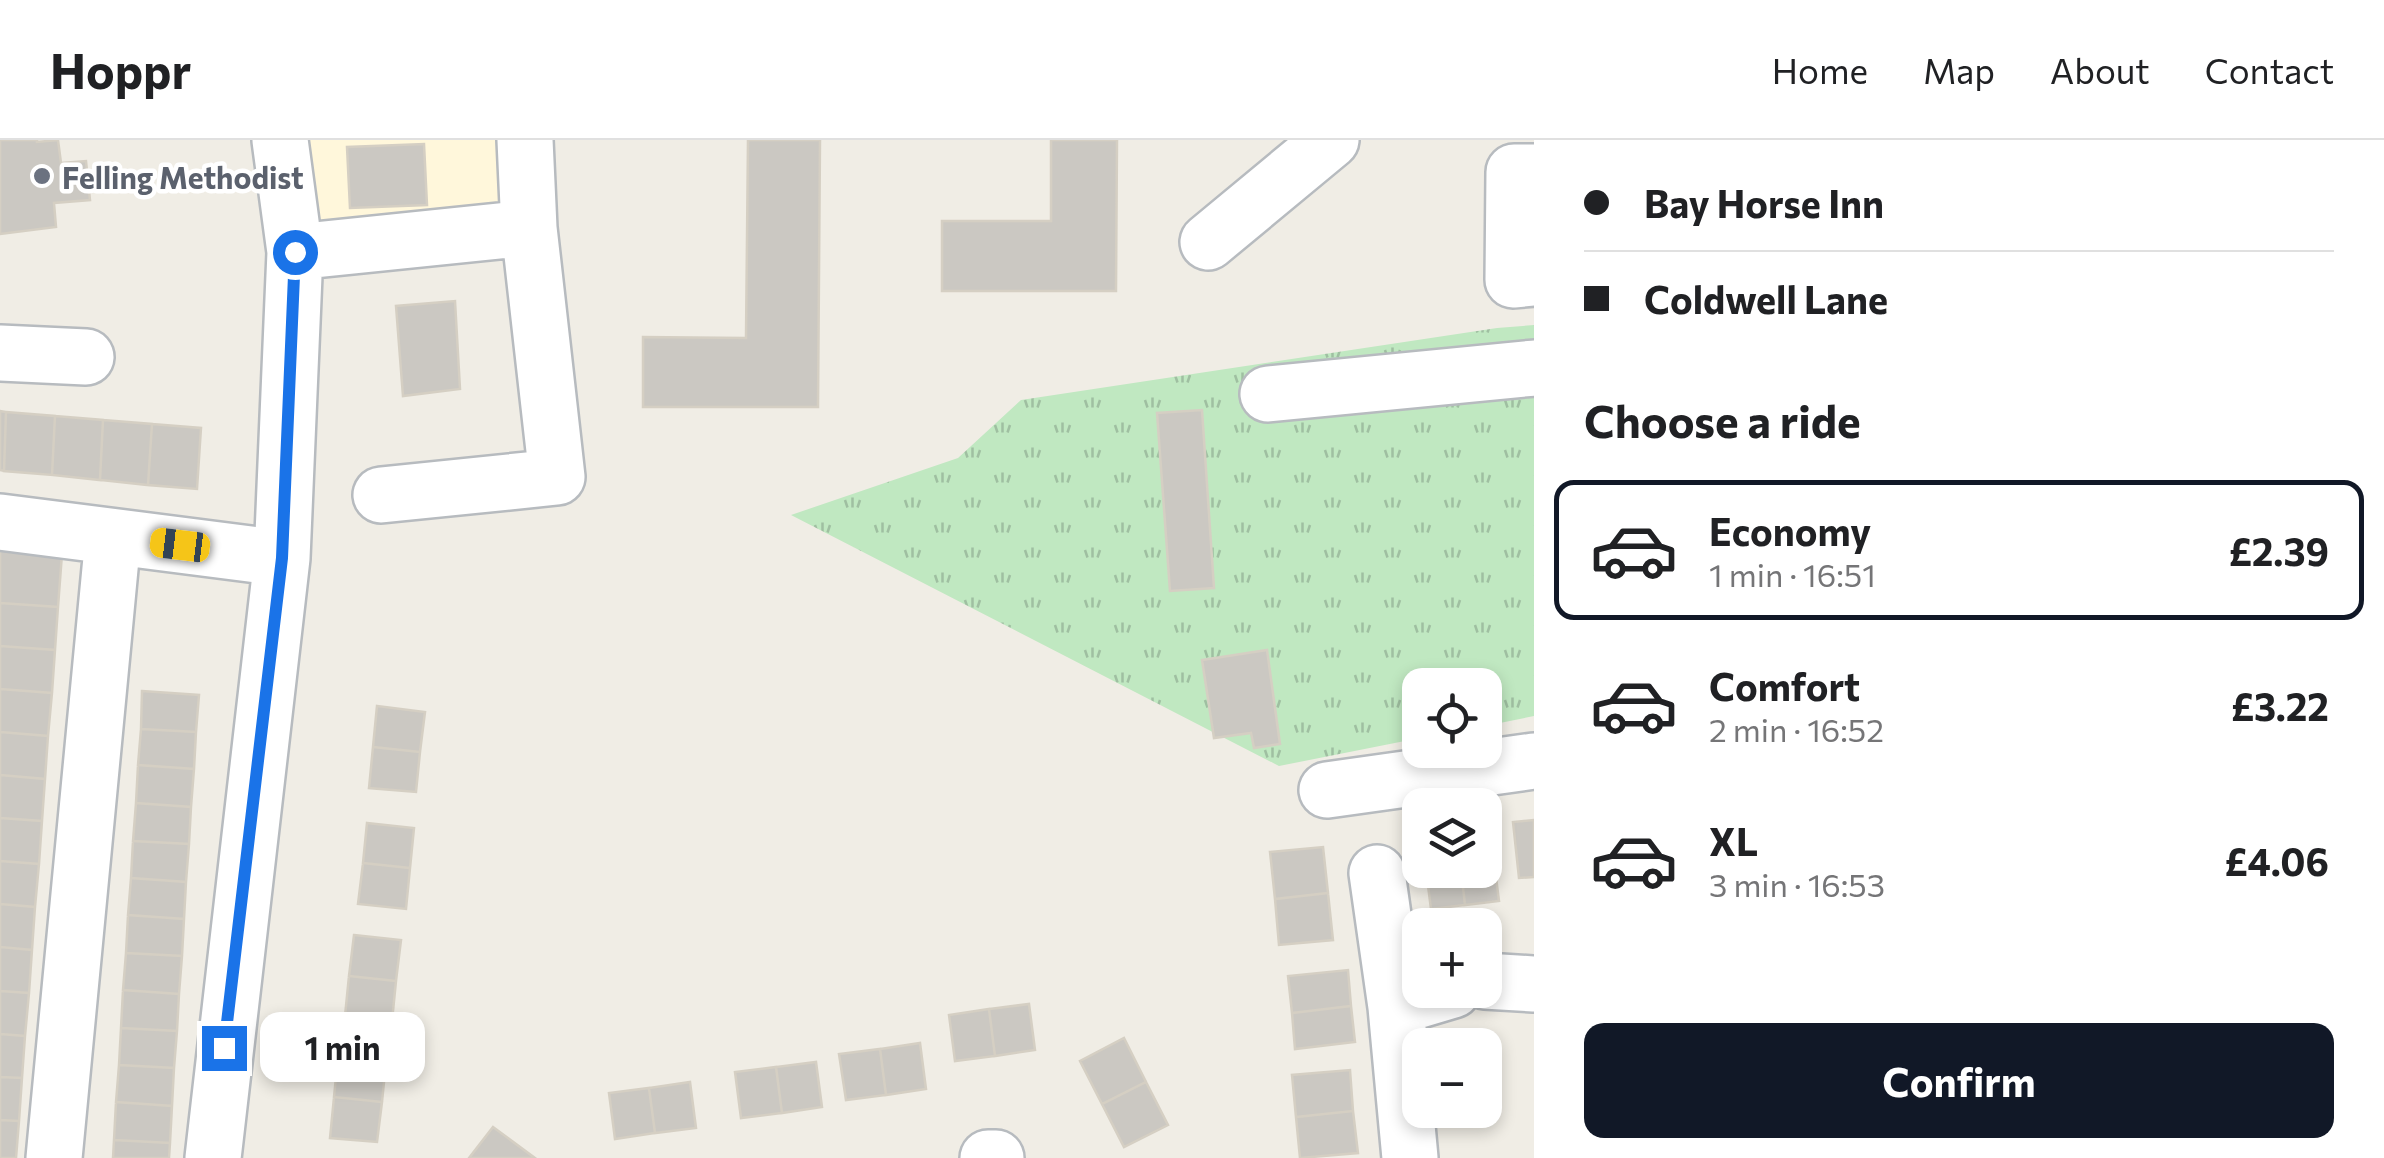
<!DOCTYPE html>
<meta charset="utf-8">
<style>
:root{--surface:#fff;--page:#f2f2f2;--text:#202124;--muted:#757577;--line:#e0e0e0;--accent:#111827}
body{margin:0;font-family:Commissioner,sans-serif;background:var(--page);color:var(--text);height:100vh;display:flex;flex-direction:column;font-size:38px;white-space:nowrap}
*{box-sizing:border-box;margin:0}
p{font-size:32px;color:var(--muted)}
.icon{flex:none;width:55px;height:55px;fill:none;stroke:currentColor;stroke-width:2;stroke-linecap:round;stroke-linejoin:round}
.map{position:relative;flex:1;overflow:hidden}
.sheet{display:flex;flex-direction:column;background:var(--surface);width:850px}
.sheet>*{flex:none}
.top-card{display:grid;align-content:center;height:220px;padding:0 50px;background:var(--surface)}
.fabs{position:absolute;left:1402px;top:528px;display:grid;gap:20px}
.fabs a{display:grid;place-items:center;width:100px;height:100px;border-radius:20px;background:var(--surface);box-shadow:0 5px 15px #0003;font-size:50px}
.end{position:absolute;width:45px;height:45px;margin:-22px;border:12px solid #1a73e8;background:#fff;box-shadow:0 0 0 5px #fff}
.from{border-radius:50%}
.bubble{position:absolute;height:70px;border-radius:20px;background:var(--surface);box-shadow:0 5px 15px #0003;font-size:32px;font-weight:700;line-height:70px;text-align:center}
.car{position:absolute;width:30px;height:60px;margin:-30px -15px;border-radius:12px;box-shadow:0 0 8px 2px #0007;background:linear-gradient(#f5c518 24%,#345 0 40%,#f5c518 0 76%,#345 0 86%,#f5c518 0)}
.top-card b{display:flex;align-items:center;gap:35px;height:95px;font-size:38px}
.top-card b+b{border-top:2px solid var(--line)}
.top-card i{width:25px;height:25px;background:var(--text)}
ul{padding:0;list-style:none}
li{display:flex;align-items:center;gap:30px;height:140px;margin:0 20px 15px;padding:0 30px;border:5px solid transparent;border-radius:20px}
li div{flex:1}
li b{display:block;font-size:38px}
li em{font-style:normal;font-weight:700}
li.current{border-color:var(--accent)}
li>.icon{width:90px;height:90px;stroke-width:1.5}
h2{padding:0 50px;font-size:45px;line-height:120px}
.action{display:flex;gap:20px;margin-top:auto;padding:20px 50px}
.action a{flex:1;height:115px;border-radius:20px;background:var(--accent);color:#fff;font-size:40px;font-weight:700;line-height:115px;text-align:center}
header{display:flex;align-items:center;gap:60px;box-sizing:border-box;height:140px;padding:0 50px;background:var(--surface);border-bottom:2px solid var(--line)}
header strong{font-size:48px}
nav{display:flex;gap:55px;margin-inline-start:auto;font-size:35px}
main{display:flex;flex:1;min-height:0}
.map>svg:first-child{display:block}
</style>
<header>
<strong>Hoppr</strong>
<nav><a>Home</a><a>Map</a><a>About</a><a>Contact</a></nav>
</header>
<main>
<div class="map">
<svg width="1534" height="1018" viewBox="0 0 1534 1018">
<defs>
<pattern id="grass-tufts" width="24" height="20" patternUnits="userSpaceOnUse" patternTransform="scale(2.5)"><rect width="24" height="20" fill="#c0e8c1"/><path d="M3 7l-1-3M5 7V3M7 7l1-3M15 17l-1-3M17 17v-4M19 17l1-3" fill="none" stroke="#9fbfa1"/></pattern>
</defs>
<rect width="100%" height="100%" fill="#f0ede5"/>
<path fill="#fff7db" d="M 258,0 L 518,0 L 523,77 L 321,85 Z"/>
<path fill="url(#grass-tufts)" d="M 1534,185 L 1534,576 L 1485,586 L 1485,545 L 1420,545 L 1420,598 L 1279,626 L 791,375 L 958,318 L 1021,260 L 1497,188 Z"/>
<path fill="#cbc8c2" stroke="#d5cfc3" stroke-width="2.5" d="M 0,0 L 37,0 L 37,2 L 58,0 L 61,23 L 86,21 L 90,60 L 54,63 L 56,87 L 0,94 Z
M 748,0 L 820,0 L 818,267 L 643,267 L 643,197 L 746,198 Z
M 1051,0 L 1117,0 L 1116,151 L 942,151 L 942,81 L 1051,81 Z
M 424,4 L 427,65 L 350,68 L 347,7 Z
M 455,161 L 460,249 L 403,256 L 396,166 Z
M 1202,270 L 1214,448 L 1170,451 L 1157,273 Z
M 0,271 L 6,272 L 4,331 L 0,330 Z
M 6,272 L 55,276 L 52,335 L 4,331 Z
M 55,276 L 103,280 L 100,340 L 52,335 Z
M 103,280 L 152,284 L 148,345 L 100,340 Z
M 152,284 L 201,288 L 197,349 L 148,345 Z
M 0,409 L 62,414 L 58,467 L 0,463 Z
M 0,463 L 58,467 L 55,510 L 0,506 Z
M 0,506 L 55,510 L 52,553 L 0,549 Z
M 1267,510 L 1280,604 L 1254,608 L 1251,593 L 1214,598 L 1202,520 Z
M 0,549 L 52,553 L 48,596 L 0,592 Z
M 142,551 L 199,555 L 196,592 L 141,589 Z
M 377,566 L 425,572 L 420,612 L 373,607 Z
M 141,589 L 196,592 L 194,629 L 138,625 Z
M 0,592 L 48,596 L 45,639 L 0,635 Z
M 373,607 L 420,612 L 416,652 L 369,648 Z
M 138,625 L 194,629 L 191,667 L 136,663 Z
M 0,635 L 45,639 L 42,681 L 0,678 Z
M 136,663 L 191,667 L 189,704 L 133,701 Z
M 0,678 L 42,681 L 39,724 L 0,721 Z
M 1534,680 L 1534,737 L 1519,738 L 1513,682 Z
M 367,683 L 414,688 L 410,728 L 363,723 Z
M 133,701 L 189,704 L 186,742 L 131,738 Z
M 1492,706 L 1499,761 L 1465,765 L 1461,730 L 1485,730 L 1485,707 Z
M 1323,707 L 1328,753 L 1275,759 L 1270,712 Z
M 0,721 L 39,724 L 35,767 L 0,764 Z
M 363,723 L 410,728 L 406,769 L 358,764 Z
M 1426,730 L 1461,730 L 1465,765 L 1431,769 Z
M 131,738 L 186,742 L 184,779 L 128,775 Z
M 1328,753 L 1333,800 L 1279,805 L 1275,759 Z
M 0,764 L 35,767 L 32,810 L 0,807 Z
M 128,775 L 184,779 L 182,816 L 126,813 Z
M 354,795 L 401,800 L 396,841 L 349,836 Z
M 0,807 L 32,810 L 29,853 L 0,851 Z
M 126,813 L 182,816 L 179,854 L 123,850 Z
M 1348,830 L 1351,866 L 1292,873 L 1288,836 Z
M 349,836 L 396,841 L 392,881 L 345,876 Z
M 123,850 L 179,854 L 177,891 L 121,888 Z
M 0,851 L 29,853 L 25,896 L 0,894 Z
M 1029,864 L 1035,910 L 995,916 L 989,869 Z
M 1351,866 L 1355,902 L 1295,909 L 1292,873 Z
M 989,869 L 995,916 L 955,921 L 949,875 Z
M 121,888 L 177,891 L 174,928 L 119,925 Z
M 0,894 L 25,896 L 22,938 L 0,937 Z
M 1124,898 L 1146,942 L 1102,964 L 1080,921 Z
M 920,903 L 926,949 L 886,955 L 880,909 Z
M 880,909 L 886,955 L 846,960 L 839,914 Z
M 338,917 L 386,922 L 382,962 L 334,957 Z
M 816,922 L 822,967 L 782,973 L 776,927 Z
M 119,925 L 174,928 L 172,966 L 116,962 Z
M 776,927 L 782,973 L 741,978 L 735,932 Z
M 1350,930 L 1353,971 L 1296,977 L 1292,935 Z
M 0,937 L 22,938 L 19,981 L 0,980 Z
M 690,942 L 696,988 L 655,993 L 649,948 Z
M 1146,942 L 1168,985 L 1124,1007 L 1102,964 Z
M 649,948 L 655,993 L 615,999 L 609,953 Z
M 334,957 L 382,962 L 377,1002 L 330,998 Z
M 116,962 L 172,966 L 170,1003 L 114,1000 Z
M 1353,971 L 1358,1013 L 1300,1018 L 1296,977 Z
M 0,980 L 19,981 L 16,1018 L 0,1018 Z
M 493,987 L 535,1018 L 469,1018 Z
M 114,1000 L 170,1003 L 169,1018 L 113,1018 Z"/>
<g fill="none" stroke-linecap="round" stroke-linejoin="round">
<g stroke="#b7bbbf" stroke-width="60">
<path id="minor" d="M 1534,32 L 1514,32 L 1513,140 L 1534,138
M 1208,102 L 1331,0
M 295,112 L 529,88
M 0,213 L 86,217
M 1268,254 L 1534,228
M 381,355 L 557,337 L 529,88 L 525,0
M 0,382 L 282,418
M 1327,650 L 1534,621
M 1377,733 L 1396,867
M 1485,841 L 1534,844
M 54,1018 L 113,397
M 213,1018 L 282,418 L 295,112 L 280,0
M 988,1018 L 996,1018
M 1410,1018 L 1396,867 L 1453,850"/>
</g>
<use href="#minor" stroke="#fff" stroke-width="55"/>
</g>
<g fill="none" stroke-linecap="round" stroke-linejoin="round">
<path stroke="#1a73e8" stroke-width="12" d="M 224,908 L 282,418 L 295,112"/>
</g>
<circle fill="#6b7280" stroke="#fff" stroke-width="4" cx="42" cy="36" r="10"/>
<g text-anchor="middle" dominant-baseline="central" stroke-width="9" stroke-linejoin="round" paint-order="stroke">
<g font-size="30" font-weight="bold" fill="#5b616d" stroke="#fff" text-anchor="start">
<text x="62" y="36">Felling Methodist</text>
</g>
</g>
</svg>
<div class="fabs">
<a><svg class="icon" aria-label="locate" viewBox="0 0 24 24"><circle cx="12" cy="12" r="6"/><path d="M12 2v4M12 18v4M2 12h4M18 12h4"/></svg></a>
<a><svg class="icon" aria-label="layers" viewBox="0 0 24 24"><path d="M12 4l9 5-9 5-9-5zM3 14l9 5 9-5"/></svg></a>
<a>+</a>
<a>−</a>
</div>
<i class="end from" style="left:295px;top:112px"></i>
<i class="end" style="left:224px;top:908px"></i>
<div class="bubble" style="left:260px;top:872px;width:165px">1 min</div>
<i class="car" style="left:180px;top:405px;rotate:277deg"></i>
</div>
<section class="sheet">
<div class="top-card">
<b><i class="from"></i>Bay Horse Inn</b>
<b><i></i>Coldwell Lane</b>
</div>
<h2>Choose a ride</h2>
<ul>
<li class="current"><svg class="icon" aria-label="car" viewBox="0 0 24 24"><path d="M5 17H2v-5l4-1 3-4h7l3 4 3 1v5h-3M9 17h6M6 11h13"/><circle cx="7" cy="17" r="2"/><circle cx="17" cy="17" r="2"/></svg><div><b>Economy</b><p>1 min · 16:51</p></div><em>£2.39</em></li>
<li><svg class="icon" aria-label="car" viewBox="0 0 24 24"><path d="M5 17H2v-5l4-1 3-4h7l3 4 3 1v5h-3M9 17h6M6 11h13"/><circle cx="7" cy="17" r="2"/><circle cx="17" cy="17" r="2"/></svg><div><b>Comfort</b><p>2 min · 16:52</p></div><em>£3.22</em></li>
<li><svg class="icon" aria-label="car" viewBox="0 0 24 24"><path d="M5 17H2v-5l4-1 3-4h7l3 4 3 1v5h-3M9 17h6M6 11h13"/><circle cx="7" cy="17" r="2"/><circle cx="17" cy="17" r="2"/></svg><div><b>XL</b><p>3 min · 16:53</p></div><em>£4.06</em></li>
</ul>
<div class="action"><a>Confirm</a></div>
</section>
</main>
